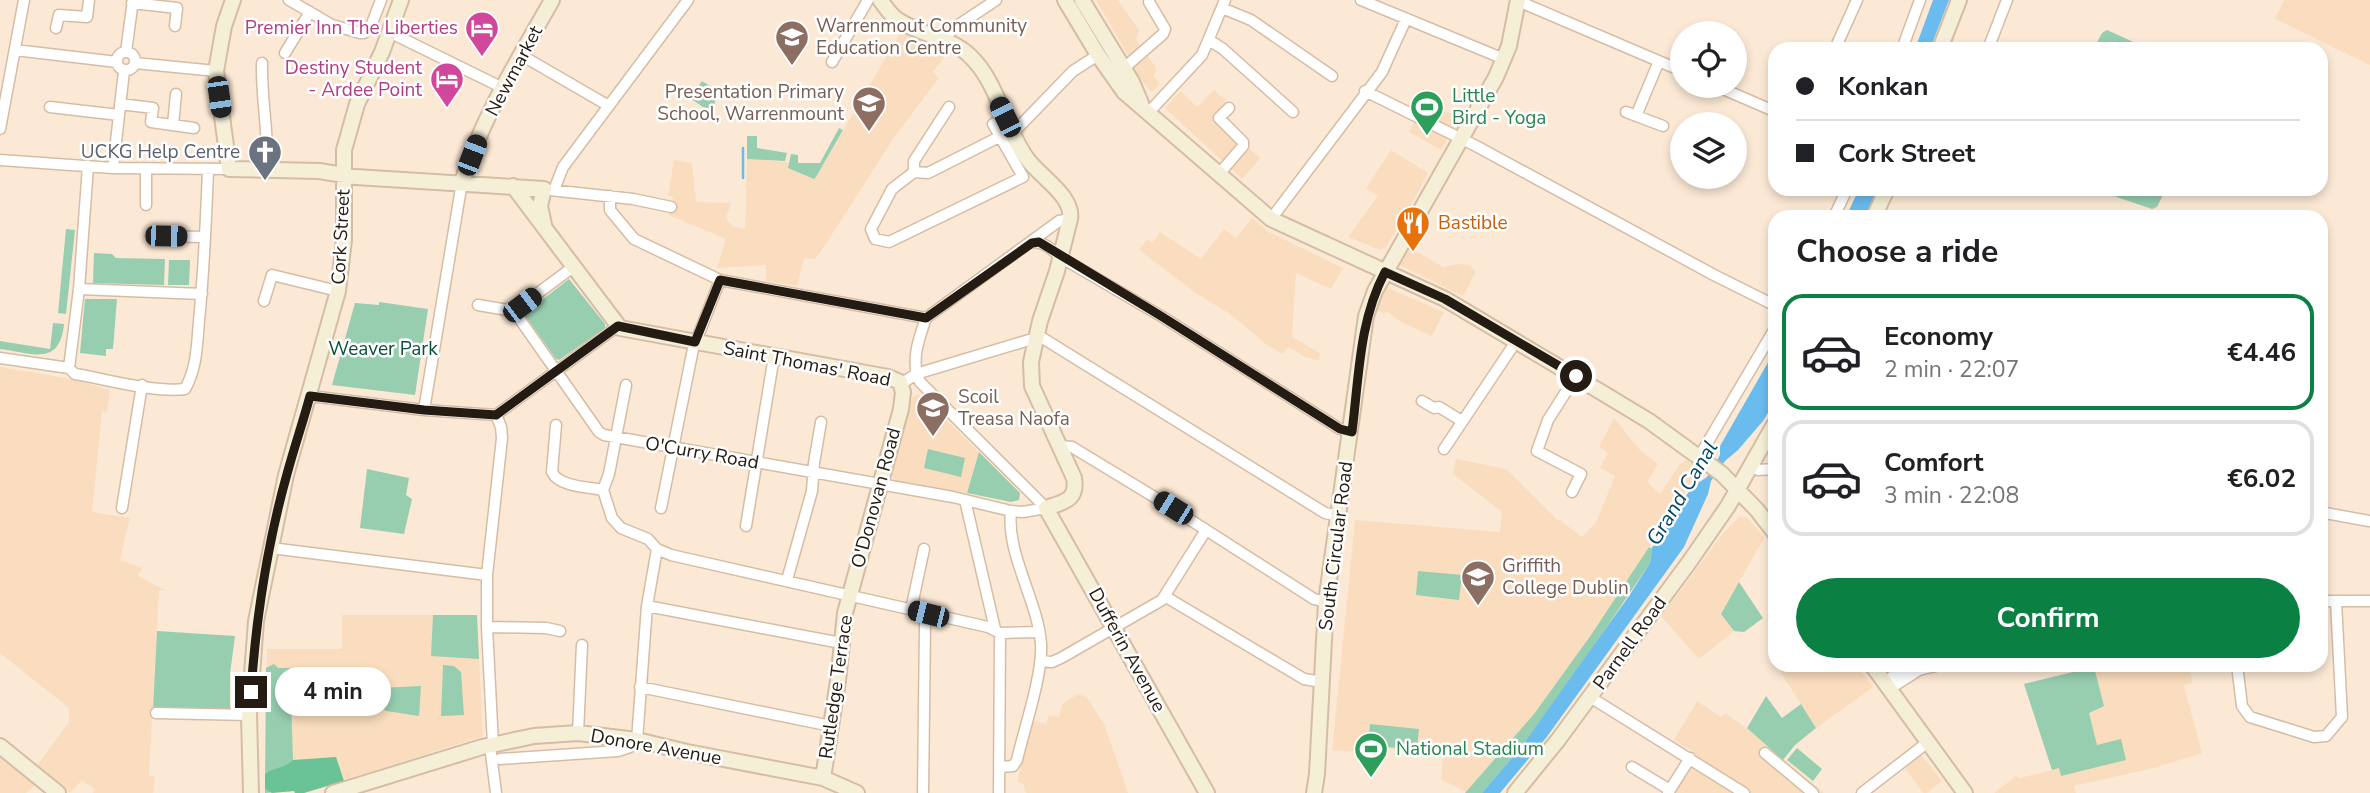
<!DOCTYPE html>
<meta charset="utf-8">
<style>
:root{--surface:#fff;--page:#f2f2f2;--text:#202124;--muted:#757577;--line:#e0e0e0;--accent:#0b8043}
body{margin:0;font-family:"Nunito Sans",sans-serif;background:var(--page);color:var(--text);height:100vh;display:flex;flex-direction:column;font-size:26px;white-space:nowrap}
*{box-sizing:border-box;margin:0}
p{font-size:23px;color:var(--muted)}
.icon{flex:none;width:38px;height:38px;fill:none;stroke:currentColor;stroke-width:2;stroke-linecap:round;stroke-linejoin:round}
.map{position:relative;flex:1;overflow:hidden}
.details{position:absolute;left:1768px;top:210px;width:560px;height:462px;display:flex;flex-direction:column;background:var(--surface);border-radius:21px;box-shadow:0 4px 10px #0003}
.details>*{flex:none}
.banner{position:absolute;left:1768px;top:42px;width:560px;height:154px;border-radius:21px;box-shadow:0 4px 10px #0003;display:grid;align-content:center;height:154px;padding:0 28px;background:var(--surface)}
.fabs{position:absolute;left:1670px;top:21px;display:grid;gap:14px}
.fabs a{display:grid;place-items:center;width:77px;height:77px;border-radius:50%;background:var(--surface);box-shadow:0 4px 10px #0003;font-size:35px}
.end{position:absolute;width:32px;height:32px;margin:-16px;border:9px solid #241b12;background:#fff;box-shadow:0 0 0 4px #fff}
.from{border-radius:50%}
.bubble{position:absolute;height:49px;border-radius:24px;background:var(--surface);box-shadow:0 4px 10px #0003;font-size:23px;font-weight:700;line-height:49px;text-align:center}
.car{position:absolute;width:21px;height:42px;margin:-21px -10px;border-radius:9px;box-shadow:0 0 5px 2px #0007;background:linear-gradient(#222 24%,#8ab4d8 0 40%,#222 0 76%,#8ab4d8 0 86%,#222 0)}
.banner b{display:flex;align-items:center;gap:24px;height:66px;font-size:26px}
.banner b+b{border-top:2px solid var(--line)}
.banner i{width:18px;height:18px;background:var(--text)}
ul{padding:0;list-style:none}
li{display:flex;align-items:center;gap:21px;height:116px;margin:0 14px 10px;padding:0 14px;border:4px solid var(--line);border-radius:21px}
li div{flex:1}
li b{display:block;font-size:26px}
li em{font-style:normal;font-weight:700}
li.active{border-color:var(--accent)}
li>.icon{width:63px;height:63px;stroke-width:1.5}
h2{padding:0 28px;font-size:32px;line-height:84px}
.action{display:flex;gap:14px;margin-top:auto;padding:14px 28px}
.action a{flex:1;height:80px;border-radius:42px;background:var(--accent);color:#fff;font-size:28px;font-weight:700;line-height:80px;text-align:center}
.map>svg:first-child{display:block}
</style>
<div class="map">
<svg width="2370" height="793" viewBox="0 0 2370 793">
<rect width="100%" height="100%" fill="#fce9d5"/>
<path fill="#faddbe" d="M 1096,0 L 1118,0 L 1139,30 L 1136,40 L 1155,66 L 1157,71 L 1153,75 L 1160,84 L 1151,92 L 1131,67 L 1128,55 Z
M 2284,0 L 2370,0 L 2370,65 L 2275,19 Z
M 903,28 L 948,52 L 933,72 L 939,78 L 895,136 L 820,253 L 815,259 L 804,258 L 797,286 L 766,281 L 766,265 L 717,268 L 726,239 L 669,215 L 673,197 L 668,196 L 674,160 L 692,163 L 696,202 L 731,203 L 726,218 L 732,226 L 745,229 L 747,159 L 789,162 L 788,168 L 814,179 L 816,177 Z
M 1214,90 L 1226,101 L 1213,120 L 1261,158 L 1242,179 L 1165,108 L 1181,91 L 1197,107 Z
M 1425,100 L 1458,118 L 1441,150 L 1409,132 Z
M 1391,150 L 1428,173 L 1404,218 L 1386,247 L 1380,250 L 1348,237 L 1378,196 L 1366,188 Z
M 1252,218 L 1269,232 L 1343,268 L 1331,289 L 1296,273 L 1292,337 L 1320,353 L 1319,361 L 1305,357 L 1288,347 L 1283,354 L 1267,345 L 1230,314 L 1197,294 L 1139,250 L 1147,239 L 1152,243 L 1160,232 L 1201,259 L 1224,229 L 1236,238 Z
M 1409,247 L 1443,267 L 1457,264 L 1469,265 L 1476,271 L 1463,296 L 1399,265 Z
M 1386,287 L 1444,312 L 1432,336 L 1401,322 L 1388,312 L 1383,313 L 1376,310 Z
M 0,367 L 72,379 L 110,390 L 107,412 L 102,411 L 92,512 L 130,518 L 120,560 L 142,568 L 138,576 L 167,591 L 159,590 L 149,776 L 155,776 L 153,793 L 93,793 L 95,790 L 82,780 L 70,793 L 36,767 L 69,722 L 69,708 L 0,653 Z
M 917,394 L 924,398 L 979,452 L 967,493 L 897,481 L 890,474 L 912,398 Z
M 1614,418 L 1639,449 L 1658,464 L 1647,482 L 1660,494 L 1679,465 L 1687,460 L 1701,472 L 1691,483 L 1591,635 L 1534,714 L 1466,792 L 1441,779 L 1443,755 L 1359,746 L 1357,752 L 1332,750 L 1355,520 L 1500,532 L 1502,512 L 1453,474 L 1456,459 L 1452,458 L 1506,469 L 1558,521 L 1560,520 L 1582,537 L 1596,522 L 1615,476 L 1600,468 L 1608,453 L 1599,447 Z
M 1740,516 L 1749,519 L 1764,538 L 1721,614 L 1734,631 L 1699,659 L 1661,616 L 1725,531 Z
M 342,615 L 477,615 L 483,736 L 304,793 L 295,793 L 294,791 L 265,793 L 267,649 L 342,649 Z
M 1784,665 L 1856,665 L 1873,687 L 1816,728 L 1778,668 Z
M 2102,665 L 2188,665 L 2193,682 L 2184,686 L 2202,753 L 2154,768 L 2074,786 L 2076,793 L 1994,793 L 2016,776 L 2020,778 L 2052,770 L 2024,684 Z
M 1078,694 L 1087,697 L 1105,726 L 1128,793 L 1026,793 L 1023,784 L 1017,782 L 1031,720 L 1046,724 L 1049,715 L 1059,717 L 1062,704 Z
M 1697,701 L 1721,717 L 1725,713 L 1747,728 L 1824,793 L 1670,793 L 1694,752 L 1674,740 Z
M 3,754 L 39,782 L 26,793 L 0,793 L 0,758 Z
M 1919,756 L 1922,756 L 1942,781 L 1927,793 L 1923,793 L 1905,768 Z"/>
<path fill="#97ceb0" d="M 2107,30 L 2149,49 L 2094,48 L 2102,33 Z
M 702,81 L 717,90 L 713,114 L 690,98 Z
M 839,128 L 843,130 L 816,177 L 814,179 L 788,168 L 791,154 L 798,155 L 798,163 L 820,163 Z
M 747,136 L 757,136 L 757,148 L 787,153 L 785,161 L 747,159 Z
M 2093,189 L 2166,189 L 2157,207 L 2152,209 Z
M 66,229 L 75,230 L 66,314 L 58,313 Z
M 94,253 L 112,254 L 116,258 L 165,259 L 164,285 L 93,283 Z
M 169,260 L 190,260 L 189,285 L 168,285 Z
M 569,279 L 605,324 L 605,328 L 559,360 L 556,359 L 524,314 Z
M 85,299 L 117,299 L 113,349 L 106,349 L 106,356 L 80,353 Z
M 379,302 L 428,309 L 415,395 L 332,385 L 355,303 L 379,305 Z
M 53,323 L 64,324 C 60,367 32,353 0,349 L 0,341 L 50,349 Z
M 928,449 L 965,458 L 961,477 L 924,468 Z
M 979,452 L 1020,493 L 1019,500 L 1011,502 L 967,493 Z
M 367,469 L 409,478 L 406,495 L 412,499 L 404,534 L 360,528 Z
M 1649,547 L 1652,548 L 1650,563 L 1575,674 L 1522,746 L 1482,793 L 1465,793 L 1534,714 L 1591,635 Z
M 1418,571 L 1462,575 L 1459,600 L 1416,595 Z
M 1739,582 L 1763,618 L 1744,632 L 1734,631 L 1721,614 Z
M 433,615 L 477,615 L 479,659 L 431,656 Z
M 157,631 L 235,636 L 230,674 L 230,711 L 153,708 Z
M 274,664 L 278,668 L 290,668 L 294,790 L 265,793 L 266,668 Z
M 443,665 L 454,666 L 461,672 L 464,715 L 441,716 Z
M 2094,667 L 2104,706 L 2089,713 L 2097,745 L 2121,739 L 2126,760 L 2061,776 L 2059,768 L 2052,770 L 2024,684 Z
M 421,686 L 419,716 L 386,711 L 378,706 L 367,712 L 359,711 L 359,689 Z
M 1766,696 L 1782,718 L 1801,704 L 1816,728 L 1795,745 L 1783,760 L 1747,728 Z
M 1370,724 L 1419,729 L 1417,750 L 1368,745 Z
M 1797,748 L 1822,769 L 1813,781 L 1787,760 Z"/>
<path fill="#69c397" d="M 336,757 L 344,781 L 304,793 L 295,793 L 294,791 L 272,793 L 265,789 L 265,774 C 274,767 284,769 293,760 Z"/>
<path fill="#6abcef" d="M 1933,0 L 1949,0 L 1930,49 L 1915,49 Z
M 1859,189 L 1877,189 L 1865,217 L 1846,217 Z
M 1774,352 L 1774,403 L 1763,421 L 1738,450 L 1725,461 L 1711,481 L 1708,494 L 1684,547 L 1546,738 L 1500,793 L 1482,793 L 1522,746 L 1629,596 L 1650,563 L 1652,548 L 1692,487 L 1707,477 L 1720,455 L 1720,446 Z"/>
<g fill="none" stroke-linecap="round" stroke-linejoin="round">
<path stroke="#6abcef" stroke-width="2.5" d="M 743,148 L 743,178"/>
<g stroke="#d5bda5" stroke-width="13">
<path id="street" d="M 289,0 L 332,25 L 360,33 L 364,33 L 371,26 L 381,0
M 1361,0 L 1504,59
M 1518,1 L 1682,71
M 132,3 L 177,8 L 175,26
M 1222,8 L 1251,20 L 1332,76
M 56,28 L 59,15 L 87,17 L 89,0
M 389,32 L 503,88
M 1209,40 L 1223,49 L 1293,112
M 945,41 L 951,30 L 996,0
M 1835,49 L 1857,0
M 1902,49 L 1920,0
M 1988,49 L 2007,0
M 15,50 L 117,62
M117 61a9 9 0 1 1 18 0a9 9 0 1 1-18 0Z
M 126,52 L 133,0
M 285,53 L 310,12
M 521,55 L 609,106
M 832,62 L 868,0
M 135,63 L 216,71
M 262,63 C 261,99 269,134 267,170
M 1124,68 L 1163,34 L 1165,29 L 1149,2
M 1716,86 L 1774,111
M 1365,91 L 1476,146 L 1714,275 L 1774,305
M 120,104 L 153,108 L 151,122 L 194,128
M 50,107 L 119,115
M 949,107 L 914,161 L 914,172 L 892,189 L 871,229 L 875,239 L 889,242 L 1023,177 L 993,124 L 1005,117
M 1149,112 L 1202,55 L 1225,0
M 1626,112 L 1663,126
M 1636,116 L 1659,61
M 173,125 L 176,94
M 0,129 L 24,0
M 1013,133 L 1073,71 L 1098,55
M 0,160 L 113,168 L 229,169
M 113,168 L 124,71
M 146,169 L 146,205
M 914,172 L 928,173 L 999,137
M 1219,174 L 1243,146 L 1243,142 L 1219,118 L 1229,108
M 550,190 L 633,199 L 671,207
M 554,190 L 563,167 L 688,0
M 610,196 L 610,210 L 634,239 L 720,280 L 926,318 L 1059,221 L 1070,219
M 1834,217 L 1847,189
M 1271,219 L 1382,72 L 1406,19
M 151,236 L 205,237
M 1032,242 C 1044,242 1052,249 1060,257 L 1161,316 L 1340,429 L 1352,432
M 573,267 L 514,311 L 599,432 L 604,435 L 953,497 L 1011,511
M 79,289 L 202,294
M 264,301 L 272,275 L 338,291
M 478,305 L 514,311
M 926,318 C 919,338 910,362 920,382 L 1046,508
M 1036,334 L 1325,513 L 1339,516
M 0,358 L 69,368 L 75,374 C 106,379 155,393 185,389 C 197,368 197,344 199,321 C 204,271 206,221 208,170
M 69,368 L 79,289 L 88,166
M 901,384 L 916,374 L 1029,340 L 1035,340
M 310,396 L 424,410 L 496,415
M 1422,401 L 1434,408 L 1439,407 L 1462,421
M 424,410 L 462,182
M 496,415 L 618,326
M 556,425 L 552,472 C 559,487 588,487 603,490
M 1060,446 L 1072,447 L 1156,498 L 1314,599 L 1326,602
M 1444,449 L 1517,340
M 1699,457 L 1774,330
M 1752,464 L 1758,470 L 1774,469
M 603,490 L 612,518 L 621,528 L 648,539 L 657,549 L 671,555 L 988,627 L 1000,633 L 1038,632
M 603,490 L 609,474 L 626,385
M 1572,492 L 1581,474 L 1537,451 L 1548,420 L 1576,376
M 965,500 L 995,629
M 122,508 L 142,385
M 661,508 L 693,349 L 720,280
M 2320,512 L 2369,521
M 746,526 L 774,356
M 271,548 L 487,575
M 787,580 L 812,491 L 814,463 L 821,422
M 1166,597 L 1304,679 L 1322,682
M 2320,601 L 2370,601
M 647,606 L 841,643
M 911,610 L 924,549
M 487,627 L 546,628 L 560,631
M 1041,661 L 1052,662 L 1061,658 L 1162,600 L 1206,530
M 2237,665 L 2242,706 L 2250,717 L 2314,737 L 2326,736 L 2342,717 L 2336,602
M 1884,682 L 1910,665
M 640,687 L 831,726
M 1889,689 L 1919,670 L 1940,665
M 1590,697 L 1744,793
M 156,713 L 249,715
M 578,733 L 582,645
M 493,745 L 487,627 L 487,575 L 502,438 L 501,427 L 496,415
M 490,746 L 496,793
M 1765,753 L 1813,793
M 500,759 L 618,751 L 630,747 L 637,740 L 647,606 L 657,549
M 1000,767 L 1013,766 L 1017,760 C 1024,729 1043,674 1041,644 C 1038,601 1006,554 1011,511 L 1023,512 L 1046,508
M 1632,767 L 1670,790
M 923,793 L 925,625 L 927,614
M 999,793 L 1000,633
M 1668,793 L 1690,758
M 1862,793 L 1928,742"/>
</g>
<g stroke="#d5bda5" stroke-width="18">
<path id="secondary" d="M 233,0 L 224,26 L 216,71 L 229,169 L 319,171 L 356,177 L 544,189 L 540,206 L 544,225
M 880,0 C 886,7 890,15 898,20 C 920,35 951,37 970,56 C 998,82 1005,130 1028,160 C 1041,177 1074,197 1070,219 L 1057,271 L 1040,321 L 1031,362 L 1032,386 L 1074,478 C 1078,500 1064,502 1046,508 L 1207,793
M 1065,0 L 1098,55 L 1124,92 L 1271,219 L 1445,299 L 1606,395 L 1649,421 L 1722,474 L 1757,510 L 1774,532
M 1082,0 L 1132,82 L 1141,103
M 1940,49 L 1959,0
M 462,182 C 482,117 519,59 552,0
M 513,186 L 620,328 L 888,377 L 900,382 L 903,392 L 901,409 L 845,613 L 838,681 L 823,778
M 1874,217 L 1887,189
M 1872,665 L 1965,793
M 0,746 L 58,793
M 251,793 L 249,715 L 256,621 L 286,475 L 338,291 L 344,240 L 344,150 L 357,104 L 382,52 L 401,0
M 333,793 L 482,747 L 534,736 L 578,733 L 637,740 L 687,752 L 823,778 L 857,793
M 1314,793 L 1317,774 L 1326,602 L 1366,316 L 1375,291 L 1496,77 L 1509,46 L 1518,0
M 1515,793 L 1558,740 L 1690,561 L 1728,506 L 1774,425"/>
</g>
<use href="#street" stroke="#fff" stroke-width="10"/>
<use href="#secondary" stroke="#f5efd7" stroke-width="14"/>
</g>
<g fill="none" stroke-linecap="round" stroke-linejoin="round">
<path stroke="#241b12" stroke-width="9" d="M 251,692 C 256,618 267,545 287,474 C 294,448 303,422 310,396 L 424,410 L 496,415 L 618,326 L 695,342 L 720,280 L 926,318 L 1032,243 L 1039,242 L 1161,316 L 1340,429 L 1352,432 C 1359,377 1359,321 1385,272 L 1445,299 L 1576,376"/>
</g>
<defs>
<g id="hotel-pin" transform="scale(1.75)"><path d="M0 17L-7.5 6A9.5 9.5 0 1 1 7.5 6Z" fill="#d1479c" stroke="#fff"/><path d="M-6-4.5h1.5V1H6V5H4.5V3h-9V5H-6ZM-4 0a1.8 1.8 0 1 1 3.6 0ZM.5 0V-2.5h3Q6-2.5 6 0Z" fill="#fff"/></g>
<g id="university-pin" transform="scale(1.75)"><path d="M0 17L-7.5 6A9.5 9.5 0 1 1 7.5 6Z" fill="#8d6e63" stroke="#fff"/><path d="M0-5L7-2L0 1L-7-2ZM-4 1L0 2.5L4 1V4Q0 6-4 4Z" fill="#fff"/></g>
<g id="school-pin" transform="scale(1.75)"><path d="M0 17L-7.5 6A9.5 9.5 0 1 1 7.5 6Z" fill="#8d6e63" stroke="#fff"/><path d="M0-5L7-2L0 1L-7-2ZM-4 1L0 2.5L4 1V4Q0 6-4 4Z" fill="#fff"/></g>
<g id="stadium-pin" transform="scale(1.75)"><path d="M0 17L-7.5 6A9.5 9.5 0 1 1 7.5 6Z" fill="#2e9e5b" stroke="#fff"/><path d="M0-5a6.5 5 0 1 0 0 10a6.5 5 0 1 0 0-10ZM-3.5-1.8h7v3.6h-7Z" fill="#fff"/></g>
<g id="church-pin" transform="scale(1.75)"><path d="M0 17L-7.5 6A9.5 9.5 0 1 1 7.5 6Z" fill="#6b7280" stroke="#fff"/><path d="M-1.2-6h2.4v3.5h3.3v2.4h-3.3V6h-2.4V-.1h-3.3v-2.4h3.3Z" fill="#fff"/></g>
<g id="restaurant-pin" transform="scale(1.75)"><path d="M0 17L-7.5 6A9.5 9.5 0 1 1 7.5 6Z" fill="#e8710a" stroke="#fff"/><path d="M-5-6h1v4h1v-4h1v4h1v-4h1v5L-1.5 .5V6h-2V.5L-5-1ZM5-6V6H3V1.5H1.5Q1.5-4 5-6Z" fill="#fff"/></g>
</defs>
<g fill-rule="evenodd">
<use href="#hotel-pin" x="482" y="28"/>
<use href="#university-pin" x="792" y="37"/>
<use href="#hotel-pin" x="447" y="79"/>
<use href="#school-pin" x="869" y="103"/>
<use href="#stadium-pin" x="1427" y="107"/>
<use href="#church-pin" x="265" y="152"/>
<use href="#restaurant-pin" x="1413" y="223"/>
<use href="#school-pin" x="933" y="408"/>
<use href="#university-pin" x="1478" y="577"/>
<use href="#stadium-pin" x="1371" y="749"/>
</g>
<g text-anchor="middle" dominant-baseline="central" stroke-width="5" stroke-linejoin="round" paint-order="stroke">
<g font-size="19" fill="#785e54" stroke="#fff" text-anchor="start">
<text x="816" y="26">Warrenmout Community<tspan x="816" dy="22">Education Centre</tspan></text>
<text x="844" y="92" text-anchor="end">Presentation Primary<tspan x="844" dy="22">School, Warrenmount</tspan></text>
<text x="958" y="397">Scoil<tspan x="958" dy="22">Treasa Naofa</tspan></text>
<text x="1502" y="566">Griffith<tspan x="1502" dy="22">College Dublin</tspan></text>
</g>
<g font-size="19" fill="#b23c85" stroke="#fff" text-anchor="end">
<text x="458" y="28">Premier Inn The Liberties</text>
<text x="422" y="68">Destiny Student<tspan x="422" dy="22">- Ardee Point</tspan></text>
</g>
<g font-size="19" fill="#241b12" stroke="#fff">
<text transform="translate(514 71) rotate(-62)">Newmarket</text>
<text transform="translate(341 237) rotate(-87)">Cork Street</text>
<text transform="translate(807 364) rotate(11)">Saint Thomas' Road</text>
<text transform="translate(702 453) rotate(10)">O'Curry Road</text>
<text transform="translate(876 498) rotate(-75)">O'Donovan Road</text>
<text transform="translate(1336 546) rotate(-83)">South Circular Road</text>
<text transform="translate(1630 643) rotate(-54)">Parnell Road</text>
<text transform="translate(1127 650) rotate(61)">Dufferin Avenue</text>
<text transform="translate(836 687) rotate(-82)">Rutledge Terrace</text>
<text transform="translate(656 747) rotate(10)">Donore Avenue</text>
</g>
<g font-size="19" fill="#27864d" stroke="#fff" text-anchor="start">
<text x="1452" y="96">Little<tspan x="1452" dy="22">Bird - Yoga</tspan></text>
<text x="1396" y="749">National Stadium</text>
</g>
<g font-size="19" fill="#5b616d" stroke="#fff" text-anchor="end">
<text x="240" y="152">UCKG Help Centre</text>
</g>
<g font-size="19" fill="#c56008" stroke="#fff" text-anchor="start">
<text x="1438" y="223">Bastible</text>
</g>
<g font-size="19" fill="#075236" stroke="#fff">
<text x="383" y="349">Weaver Park</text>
</g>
<g font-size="21" font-style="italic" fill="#004667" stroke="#fff">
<text transform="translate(1682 493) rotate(-59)">Grand Canal</text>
</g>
</g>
</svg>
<div class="fabs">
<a><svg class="icon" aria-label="locate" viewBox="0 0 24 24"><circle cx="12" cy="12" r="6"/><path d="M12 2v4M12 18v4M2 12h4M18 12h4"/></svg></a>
<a><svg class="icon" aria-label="layers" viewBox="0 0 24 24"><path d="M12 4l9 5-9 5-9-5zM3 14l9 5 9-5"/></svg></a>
</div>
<i class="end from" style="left:1576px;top:376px"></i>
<i class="end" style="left:251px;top:692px"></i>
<div class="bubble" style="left:275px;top:667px;width:116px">4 min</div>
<i class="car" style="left:219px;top:97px;rotate:172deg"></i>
<i class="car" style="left:1005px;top:117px;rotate:334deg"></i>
<i class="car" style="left:472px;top:155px;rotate:21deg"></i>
<i class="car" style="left:166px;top:236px;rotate:91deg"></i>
<i class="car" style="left:522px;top:305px;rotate:53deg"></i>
<i class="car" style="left:1173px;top:508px;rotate:302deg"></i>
<i class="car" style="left:928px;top:614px;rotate:284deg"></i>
<div class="banner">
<b><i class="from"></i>Konkan</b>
<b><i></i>Cork Street</b>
</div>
<section class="details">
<h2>Choose a ride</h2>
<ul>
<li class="active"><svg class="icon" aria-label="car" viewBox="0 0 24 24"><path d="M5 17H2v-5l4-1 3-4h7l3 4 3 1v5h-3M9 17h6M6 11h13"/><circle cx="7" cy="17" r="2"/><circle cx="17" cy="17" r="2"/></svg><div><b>Economy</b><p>2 min · 22:07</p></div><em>€4.46</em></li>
<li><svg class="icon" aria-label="car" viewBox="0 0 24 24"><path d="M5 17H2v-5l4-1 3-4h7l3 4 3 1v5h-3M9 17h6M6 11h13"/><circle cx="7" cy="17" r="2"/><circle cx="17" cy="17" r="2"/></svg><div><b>Comfort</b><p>3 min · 22:08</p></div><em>€6.02</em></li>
</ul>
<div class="action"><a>Confirm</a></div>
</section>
</div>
